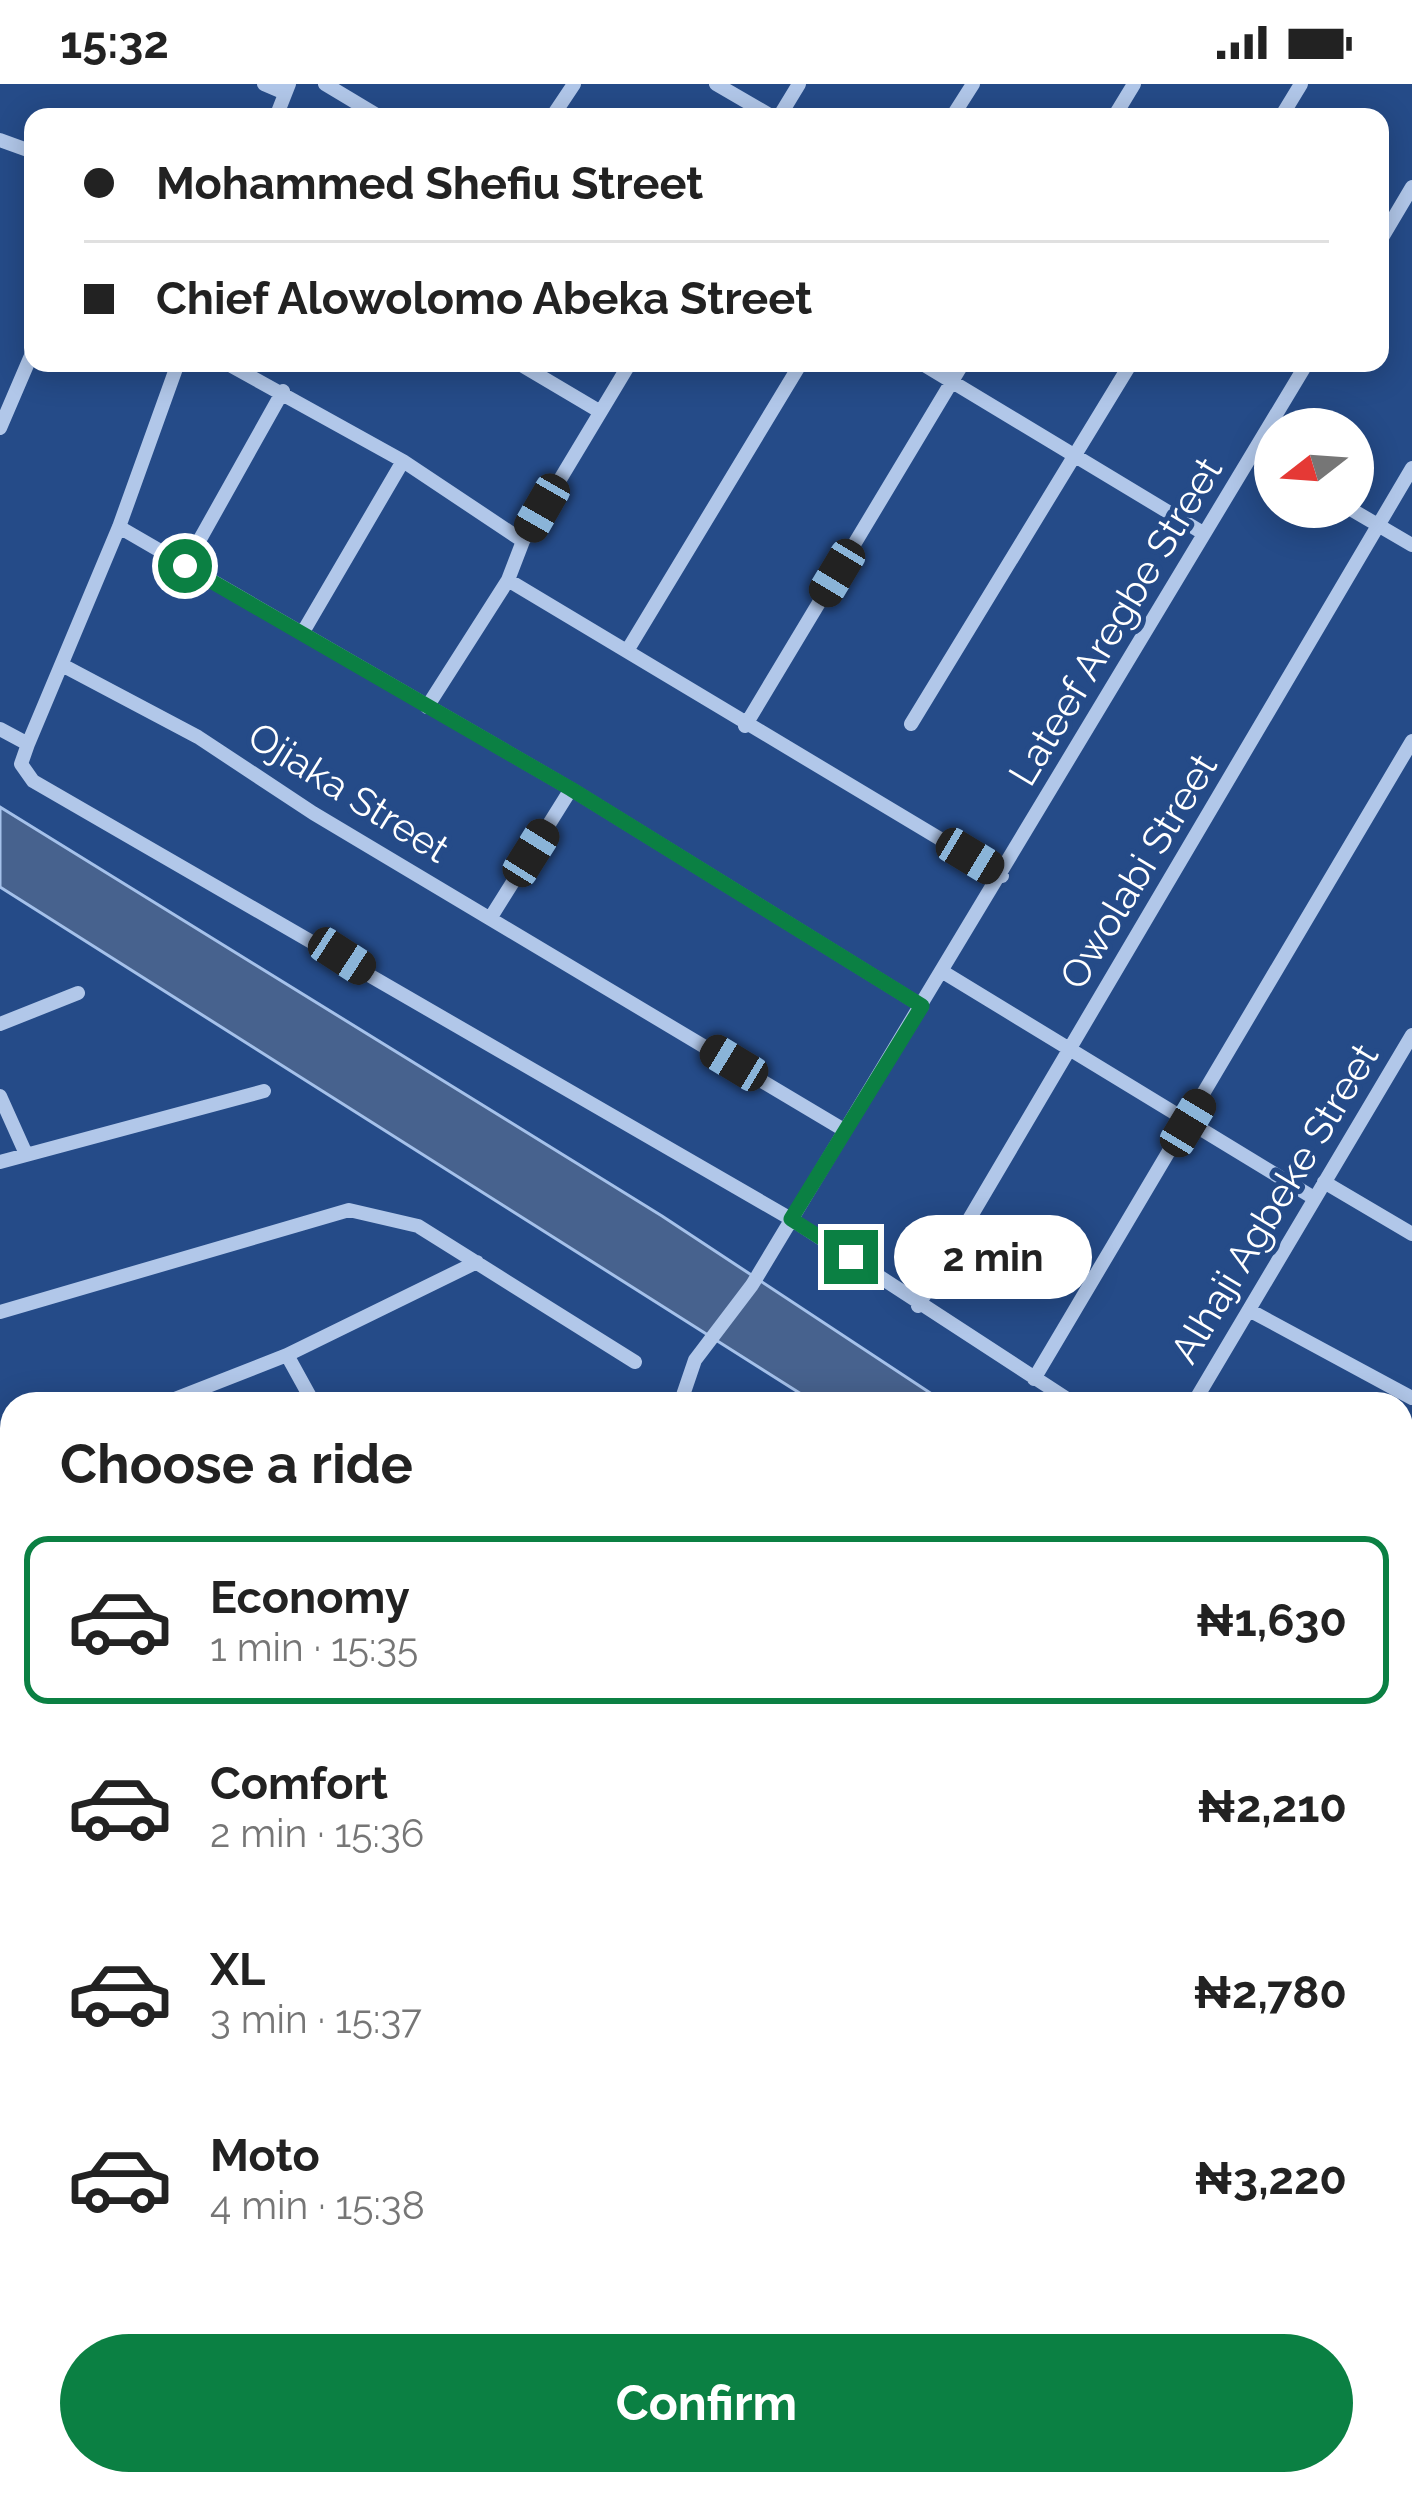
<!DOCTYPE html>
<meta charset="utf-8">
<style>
:root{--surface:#fff;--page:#f6f6f6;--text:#222;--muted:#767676;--line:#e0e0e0;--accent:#0b8043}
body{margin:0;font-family:Raleway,sans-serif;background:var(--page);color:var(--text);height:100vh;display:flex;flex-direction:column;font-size:45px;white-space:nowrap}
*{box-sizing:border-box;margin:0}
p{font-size:39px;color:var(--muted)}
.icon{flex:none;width:66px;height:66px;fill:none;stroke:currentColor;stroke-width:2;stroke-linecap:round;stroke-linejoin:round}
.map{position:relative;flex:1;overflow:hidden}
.details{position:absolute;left:0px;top:1308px;width:1413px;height:1104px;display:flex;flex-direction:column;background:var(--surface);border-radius:36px 36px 0 0;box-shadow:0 6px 30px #0003}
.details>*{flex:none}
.guide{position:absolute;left:24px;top:24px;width:1365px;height:264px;border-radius:24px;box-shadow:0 6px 30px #0003;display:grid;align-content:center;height:264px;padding:0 60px;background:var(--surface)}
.needle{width:78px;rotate:253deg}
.controls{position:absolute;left:1254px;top:324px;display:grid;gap:24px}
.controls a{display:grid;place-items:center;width:120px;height:120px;border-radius:50%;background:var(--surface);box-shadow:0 6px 30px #0003;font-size:60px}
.end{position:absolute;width:54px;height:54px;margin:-27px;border:15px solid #0b8043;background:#fff;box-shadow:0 0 0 6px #fff}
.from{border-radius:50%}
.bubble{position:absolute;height:84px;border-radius:42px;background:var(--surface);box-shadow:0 6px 30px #0003;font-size:39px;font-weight:700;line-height:84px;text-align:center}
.car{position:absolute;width:36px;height:72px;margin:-36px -18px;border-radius:15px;box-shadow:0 0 9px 3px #0007;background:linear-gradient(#222 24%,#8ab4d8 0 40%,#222 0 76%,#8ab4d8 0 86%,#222 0)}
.guide b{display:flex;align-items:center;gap:42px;height:114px;font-size:45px}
.guide b+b{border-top:3px solid var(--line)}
.guide i{width:30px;height:30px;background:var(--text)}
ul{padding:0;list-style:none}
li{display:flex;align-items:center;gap:36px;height:168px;margin:0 24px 18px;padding:0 36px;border:6px solid transparent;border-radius:24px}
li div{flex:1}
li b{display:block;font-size:45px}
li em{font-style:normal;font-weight:700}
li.on{border-color:var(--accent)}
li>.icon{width:108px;height:108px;stroke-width:1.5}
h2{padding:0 60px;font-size:54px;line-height:144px}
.action{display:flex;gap:24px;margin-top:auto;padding:24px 60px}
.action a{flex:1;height:138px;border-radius:72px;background:var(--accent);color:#fff;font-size:48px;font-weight:700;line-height:138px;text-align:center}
.status{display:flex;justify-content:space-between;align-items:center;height:84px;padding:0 60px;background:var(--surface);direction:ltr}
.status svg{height:33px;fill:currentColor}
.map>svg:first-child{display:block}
</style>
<div class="status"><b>15:32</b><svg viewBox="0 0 49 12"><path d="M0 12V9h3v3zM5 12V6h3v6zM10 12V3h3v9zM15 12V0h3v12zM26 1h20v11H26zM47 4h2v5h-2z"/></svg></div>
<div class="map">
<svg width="1412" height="2412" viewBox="0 0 1412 2412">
<rect width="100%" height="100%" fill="#254b88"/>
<path fill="#3964a5" d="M 900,2400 L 1085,2400 L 1089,2412 L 880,2412 Z"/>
<path fill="#47628e" stroke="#a5c1ea" stroke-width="3" d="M 0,723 L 662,1132 L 947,1320 L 817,1320 L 0,803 Z
M 1401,1597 L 1412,1604 L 1412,1696 L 1401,1689 Z"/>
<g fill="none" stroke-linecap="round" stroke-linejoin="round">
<path stroke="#b1c7e9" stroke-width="14" d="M 264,0 L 285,9
M 325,0 L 380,33
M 716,0 L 773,33
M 276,33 L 289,0
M 552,33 L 574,0
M 779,33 L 799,0
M 952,33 L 973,0
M 1114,33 L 1134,0
M 1281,33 L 1301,0
M 0,56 L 33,68
M 1380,157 L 1412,103
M 226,279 L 403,377 L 523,457
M 518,279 L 599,327
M 921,279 L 1203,449
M 0,344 L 33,267
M 1253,370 L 1275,382
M 1347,423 L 1412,461
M 119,443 L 571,705 L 922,922
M 185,482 L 283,307
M 508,496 L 1002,792
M 303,548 L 403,377
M 627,567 L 801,279
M 62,581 L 198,653 L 313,729 L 844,1046
M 427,623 L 508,496 L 523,457 L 630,279
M 911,640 L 1131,279
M 745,642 L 963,279
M 0,645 L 28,660 L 119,443 L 178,279
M 28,660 L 21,680 L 33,697 L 791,1135 L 1075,1320
M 491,833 L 571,705
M 943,888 L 1314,1114
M 0,940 L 78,909
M 0,1012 L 26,1070
M 0,1078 L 264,1007
M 1324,1098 L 1412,1150
M 918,1222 L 1412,384
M 1249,1226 L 1412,1314
M 0,1228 L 349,1126 L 418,1142 L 635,1278
M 287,1271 L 477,1178
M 1034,1295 L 1412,657
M 162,1320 L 287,1271 L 314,1320
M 680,1320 L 695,1276 L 752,1201 L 1307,279
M 1193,1320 L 1412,951
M 0,1368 L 12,1365
M 1401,1467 L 1412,1474
M 1401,1541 L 1412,1548
M 0,1578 L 12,1597
M 1401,1744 L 1412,1751
M 1401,1768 L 1412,1762
M 0,1848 L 12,1869
M 1401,1924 L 1412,1919
M 1401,2141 L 1412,2140
M 0,2180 L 12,2174
M 0,2261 L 12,2284
M 0,2302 L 12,2298
M 1401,2359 L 1412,2354
M 291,2400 L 294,2412
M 1088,2400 L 1092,2412
M 1352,2400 L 1357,2412
M 128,2412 L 162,2400
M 612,2412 L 647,2400
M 1309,2412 L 1333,2400"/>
</g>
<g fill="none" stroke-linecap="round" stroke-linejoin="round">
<path stroke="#0b8043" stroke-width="15" d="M 185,482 L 571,705 L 922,922 L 791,1135 L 851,1173"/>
</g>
<g text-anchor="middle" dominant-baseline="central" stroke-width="10" stroke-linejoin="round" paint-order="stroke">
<g font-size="39" fill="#fff" stroke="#254b88">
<text transform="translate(1115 537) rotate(-59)">Lateef Aregbe Street</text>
<text transform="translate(349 708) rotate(32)">Ojiaka Street</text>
<text transform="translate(1138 787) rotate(-59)">Owolabi Street</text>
<text transform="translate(1274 1119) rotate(-59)">Alhaji Agbeke Street</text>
</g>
</g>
</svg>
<div class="controls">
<a><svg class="needle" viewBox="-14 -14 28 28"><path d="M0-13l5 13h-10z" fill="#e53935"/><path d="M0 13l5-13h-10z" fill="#767676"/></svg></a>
</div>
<i class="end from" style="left:185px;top:482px"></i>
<i class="end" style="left:851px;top:1173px"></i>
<div class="bubble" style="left:894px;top:1131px;width:198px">2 min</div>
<i class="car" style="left:542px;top:424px;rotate:210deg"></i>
<i class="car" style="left:837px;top:489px;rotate:211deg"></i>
<i class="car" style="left:531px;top:769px;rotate:32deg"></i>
<i class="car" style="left:970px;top:772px;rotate:121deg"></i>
<i class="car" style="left:342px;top:872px;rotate:123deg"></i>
<i class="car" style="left:734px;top:979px;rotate:301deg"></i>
<i class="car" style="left:1188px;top:1039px;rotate:31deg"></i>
<div class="guide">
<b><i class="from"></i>Mohammed Shefiu Street</b>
<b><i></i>Chief Alowolomo Abeka Street</b>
</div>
<section class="details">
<h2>Choose a ride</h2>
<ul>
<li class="on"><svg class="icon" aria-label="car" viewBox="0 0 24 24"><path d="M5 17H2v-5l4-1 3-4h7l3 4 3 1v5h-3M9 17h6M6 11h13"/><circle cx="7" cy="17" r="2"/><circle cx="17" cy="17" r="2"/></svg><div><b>Economy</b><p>1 min · 15:35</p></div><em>₦1,630</em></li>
<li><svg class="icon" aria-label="car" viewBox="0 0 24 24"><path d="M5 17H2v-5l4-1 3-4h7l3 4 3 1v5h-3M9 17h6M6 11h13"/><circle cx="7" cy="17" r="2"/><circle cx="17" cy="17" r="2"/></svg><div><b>Comfort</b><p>2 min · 15:36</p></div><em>₦2,210</em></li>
<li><svg class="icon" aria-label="car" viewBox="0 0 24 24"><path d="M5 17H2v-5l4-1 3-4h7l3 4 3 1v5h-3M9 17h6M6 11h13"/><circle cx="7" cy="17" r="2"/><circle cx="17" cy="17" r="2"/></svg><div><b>XL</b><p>3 min · 15:37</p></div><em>₦2,780</em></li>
<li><svg class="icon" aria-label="car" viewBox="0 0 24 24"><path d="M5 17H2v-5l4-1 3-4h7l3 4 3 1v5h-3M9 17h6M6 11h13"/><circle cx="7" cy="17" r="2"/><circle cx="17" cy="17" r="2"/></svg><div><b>Moto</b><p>4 min · 15:38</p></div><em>₦3,220</em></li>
</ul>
<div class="action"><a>Confirm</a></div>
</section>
</div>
